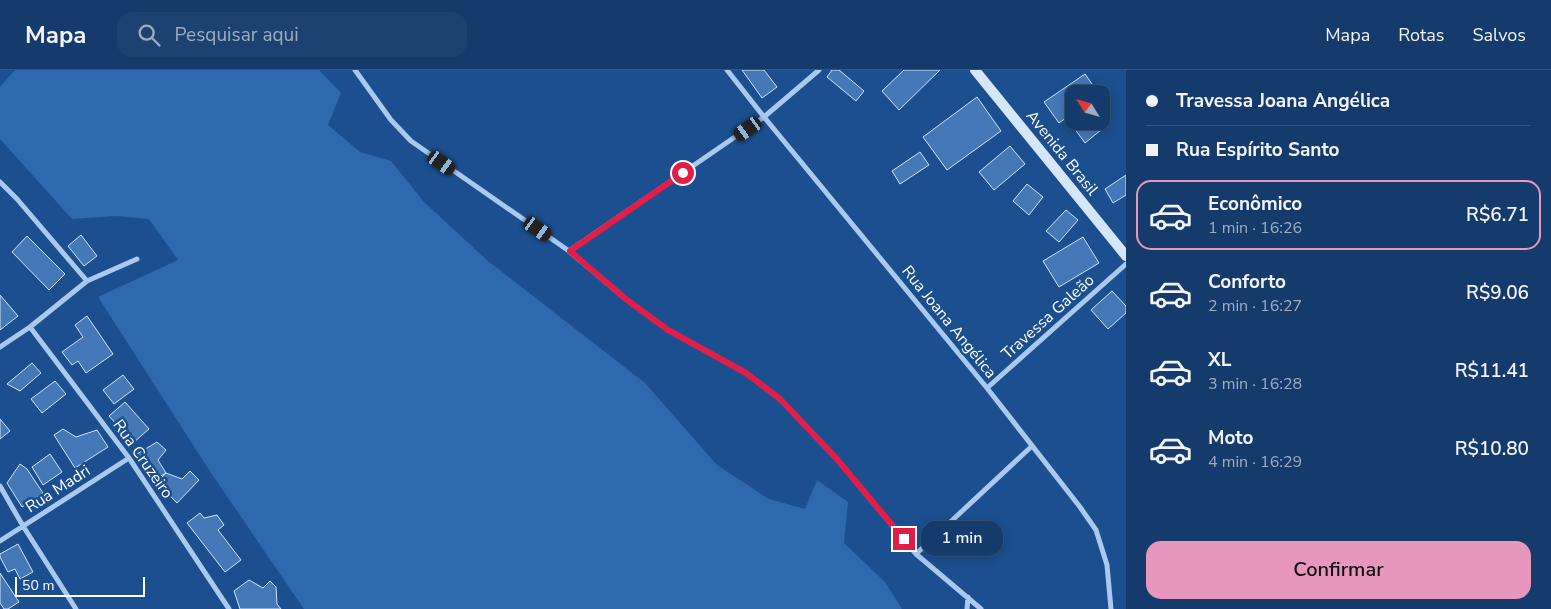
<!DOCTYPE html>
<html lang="pt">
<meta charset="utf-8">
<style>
:root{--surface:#143b6b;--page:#1d4271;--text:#f1f3f6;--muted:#9dadc1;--line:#33557e;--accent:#e797bd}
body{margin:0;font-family:"Nunito Sans",sans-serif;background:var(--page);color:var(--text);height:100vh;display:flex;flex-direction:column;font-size:19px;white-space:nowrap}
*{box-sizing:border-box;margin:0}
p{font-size:16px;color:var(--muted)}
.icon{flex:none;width:28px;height:28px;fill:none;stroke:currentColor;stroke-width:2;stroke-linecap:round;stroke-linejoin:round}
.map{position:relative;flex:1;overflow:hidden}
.side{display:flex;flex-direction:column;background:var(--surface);width:425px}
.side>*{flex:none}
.banner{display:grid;align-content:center;height:110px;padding:0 20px;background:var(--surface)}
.needle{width:32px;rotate:307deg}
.controls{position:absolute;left:1065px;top:15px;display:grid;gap:10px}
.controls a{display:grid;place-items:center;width:45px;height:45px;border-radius:10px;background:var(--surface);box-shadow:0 2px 12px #0003,0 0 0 1px var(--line);font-size:25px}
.scale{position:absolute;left:15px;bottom:12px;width:130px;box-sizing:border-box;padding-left:5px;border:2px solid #fff;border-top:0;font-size:14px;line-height:18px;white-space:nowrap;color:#fff;-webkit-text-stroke:4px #1b4f8f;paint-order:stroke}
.end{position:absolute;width:22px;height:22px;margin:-11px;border:6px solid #e11d48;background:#fff;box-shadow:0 0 0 2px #fff}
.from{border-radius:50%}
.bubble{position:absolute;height:35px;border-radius:15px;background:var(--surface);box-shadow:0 2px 12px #0003,0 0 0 1px var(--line);font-size:16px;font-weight:600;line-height:35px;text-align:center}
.car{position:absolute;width:15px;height:30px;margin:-15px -8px;border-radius:6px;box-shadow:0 0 4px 1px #0007;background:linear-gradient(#222 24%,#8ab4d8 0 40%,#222 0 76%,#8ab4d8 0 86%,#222 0)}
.banner b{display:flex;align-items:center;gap:18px;height:48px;font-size:19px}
.banner b+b{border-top:1px solid var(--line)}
.banner i{width:12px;height:12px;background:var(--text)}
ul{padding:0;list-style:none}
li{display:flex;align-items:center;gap:15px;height:70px;margin:0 10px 8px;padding:0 10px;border:2px solid transparent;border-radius:15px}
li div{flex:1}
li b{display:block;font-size:19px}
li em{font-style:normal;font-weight:600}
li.active{border-color:var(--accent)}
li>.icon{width:45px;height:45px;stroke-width:1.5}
.action{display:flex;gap:10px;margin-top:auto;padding:10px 20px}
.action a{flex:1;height:58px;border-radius:15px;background:var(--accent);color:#111;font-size:20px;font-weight:600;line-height:58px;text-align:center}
header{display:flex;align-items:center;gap:30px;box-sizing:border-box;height:70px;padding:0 25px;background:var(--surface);border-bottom:1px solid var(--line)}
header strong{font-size:24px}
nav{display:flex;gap:28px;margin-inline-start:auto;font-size:18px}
.search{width:350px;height:45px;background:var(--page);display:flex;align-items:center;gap:12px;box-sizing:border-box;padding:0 18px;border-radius:15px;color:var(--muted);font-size:19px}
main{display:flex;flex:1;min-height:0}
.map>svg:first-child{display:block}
</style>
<header>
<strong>Mapa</strong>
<div class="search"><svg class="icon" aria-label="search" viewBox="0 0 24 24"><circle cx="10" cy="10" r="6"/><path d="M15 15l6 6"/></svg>Pesquisar aqui</div>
<nav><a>Mapa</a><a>Rotas</a><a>Salvos</a></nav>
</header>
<main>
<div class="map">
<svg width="1126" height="539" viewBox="0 0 1126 539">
<rect width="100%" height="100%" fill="#1b4f8f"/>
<path fill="#2e69ad" d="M 15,0 L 319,0 L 341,23 L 328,55 L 360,82 L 391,91 L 424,132 L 488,191 L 645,313 L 717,395 L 769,429 L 805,439 L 817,410 L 848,432 L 844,473 L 885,512 L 902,539 L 304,539 L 211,403 L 98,227 L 178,190 L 149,149 L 115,146 L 72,149 L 0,69 L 0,17 Z"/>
<path fill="#4478b7" stroke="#cfe3fa" d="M 742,0 L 764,0 L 777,17 L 762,28 Z
M 832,0 L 839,0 L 864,21 L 856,31 L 827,7 Z
M 904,0 L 940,0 L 899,40 L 882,21 Z
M 1085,4 L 1099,24 L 1074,24 L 1074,42 L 1059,53 L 1044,32 Z
M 977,27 L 1001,61 L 947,100 L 923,67 Z
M 1075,51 L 1094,51 L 1101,60 L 1085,73 L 1071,54 Z
M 1010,76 L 1025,94 L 994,120 L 979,102 Z
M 920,82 L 929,95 L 900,114 L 892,101 Z
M 1126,105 L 1126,125 L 1113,133 L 1105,119 Z
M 1027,114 L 1043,127 L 1029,145 L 1013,131 Z
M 1066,140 L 1078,150 L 1059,172 L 1046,161 Z
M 81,165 L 97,186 L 84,196 L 68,176 Z
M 27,166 L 65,204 L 49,220 L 12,182 Z
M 1083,167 L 1099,193 L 1059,217 L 1043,191 Z
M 1112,221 L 1126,236 L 1126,243 L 1108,259 L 1091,240 Z
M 0,225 L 18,246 L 0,260 Z
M 87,246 L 113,284 L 86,303 L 78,291 L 72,295 L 62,282 L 83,267 L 75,255 Z
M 32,293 L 41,303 L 20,321 L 7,314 Z
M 123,305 L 134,319 L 114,334 L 103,320 Z
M 55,311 L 66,324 L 42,343 L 31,329 Z
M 125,332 L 149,359 L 133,373 L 109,346 Z
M 0,349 L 10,361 L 0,369 Z
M 63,359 L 76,367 L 97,360 L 108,377 L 75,398 L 54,365 Z
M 157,372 L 166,380 L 158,390 L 166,403 L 152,411 L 137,384 Z
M 50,384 L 62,402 L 43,415 L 32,397 Z
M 20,394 L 27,399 L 43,423 L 22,437 L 7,413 Z
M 190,401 L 199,410 L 177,433 L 157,412 L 166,403 L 182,409 Z
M 200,443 L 204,448 L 217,445 L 224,455 L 218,460 L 241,490 L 225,502 L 187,453 Z
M 18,474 L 33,502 L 20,509 L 15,499 L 8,502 L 0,487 L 0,484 Z
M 0,503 L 19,532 L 8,539 L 4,539 L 0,533 Z
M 249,510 L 263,518 L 270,511 L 276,517 L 277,534 L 281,539 L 240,539 L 234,521 Z"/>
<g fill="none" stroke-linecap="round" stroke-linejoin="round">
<path stroke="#a9c9ee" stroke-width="5" d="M 355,0 L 391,50 L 411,71 L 569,181 L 627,230 L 668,260 L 746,303 L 780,329 L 836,388 L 916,484 L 981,539
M 727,0 L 764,47 L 987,318 L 1080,437 L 1096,460 L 1107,495 L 1111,539
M 0,112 L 17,129 L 87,211
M 569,181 L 764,47 L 819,0
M 30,257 L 129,388 L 229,539
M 0,277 L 30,257 L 87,211 L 137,189
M 987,318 L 1126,194
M 0,416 L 23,456 L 76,539
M 0,471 L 129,388
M 916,484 L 1032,376
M 967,539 L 968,527"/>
<path stroke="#d6e6fa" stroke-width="10" d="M 975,0 L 1126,186"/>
</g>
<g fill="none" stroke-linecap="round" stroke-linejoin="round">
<path stroke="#e11d48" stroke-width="6" d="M 683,103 L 570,181 L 627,230 L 668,260 L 746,303 L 780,329 L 836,388 L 904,469"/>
</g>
<g text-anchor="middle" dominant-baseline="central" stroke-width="5" stroke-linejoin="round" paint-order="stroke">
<g font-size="16" fill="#fff" stroke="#1b4f8f">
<text transform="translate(1062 83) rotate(51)">Avenida Brasil</text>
<text transform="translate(1048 247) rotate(-42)">Travessa Galeão</text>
<text transform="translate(949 252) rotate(51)">Rua Joana Angélica</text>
<text transform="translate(143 389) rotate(55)">Rua Cruzeiro</text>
<text transform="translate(58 419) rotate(-33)">Rua Madri</text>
</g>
</g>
</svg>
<div class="controls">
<a><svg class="needle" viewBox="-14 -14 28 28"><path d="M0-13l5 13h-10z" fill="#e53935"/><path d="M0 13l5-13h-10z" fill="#9dadc1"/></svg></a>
</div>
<div class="scale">50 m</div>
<i class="end from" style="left:683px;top:103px"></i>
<i class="end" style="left:904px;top:469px"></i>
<div class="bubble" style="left:921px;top:451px;width:82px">1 min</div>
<i class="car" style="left:748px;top:59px;rotate:235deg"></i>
<i class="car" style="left:442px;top:93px;rotate:125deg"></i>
<i class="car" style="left:538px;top:159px;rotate:125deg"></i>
</div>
<section class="side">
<div class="banner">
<b><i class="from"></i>Travessa Joana Angélica</b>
<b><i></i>Rua Espírito Santo</b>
</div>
<ul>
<li class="active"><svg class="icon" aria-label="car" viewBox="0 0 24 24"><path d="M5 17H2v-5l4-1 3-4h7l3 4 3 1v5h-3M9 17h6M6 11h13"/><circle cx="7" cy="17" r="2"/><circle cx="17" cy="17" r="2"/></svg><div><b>Econômico</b><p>1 min · 16:26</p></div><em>R$6.71</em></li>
<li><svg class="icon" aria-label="car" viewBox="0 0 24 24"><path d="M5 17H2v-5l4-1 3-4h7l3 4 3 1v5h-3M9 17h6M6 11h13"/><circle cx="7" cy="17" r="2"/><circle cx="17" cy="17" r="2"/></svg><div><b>Conforto</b><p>2 min · 16:27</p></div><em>R$9.06</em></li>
<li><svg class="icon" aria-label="car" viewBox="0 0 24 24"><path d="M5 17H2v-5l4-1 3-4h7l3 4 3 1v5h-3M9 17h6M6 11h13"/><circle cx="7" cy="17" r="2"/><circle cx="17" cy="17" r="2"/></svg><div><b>XL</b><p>3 min · 16:28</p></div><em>R$11.41</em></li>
<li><svg class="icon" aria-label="car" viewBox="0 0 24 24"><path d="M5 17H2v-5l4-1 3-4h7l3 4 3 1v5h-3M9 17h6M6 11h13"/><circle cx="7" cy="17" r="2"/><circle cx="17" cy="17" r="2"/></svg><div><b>Moto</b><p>4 min · 16:29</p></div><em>R$10.80</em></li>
</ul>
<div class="action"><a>Confirmar</a></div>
</section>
</main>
